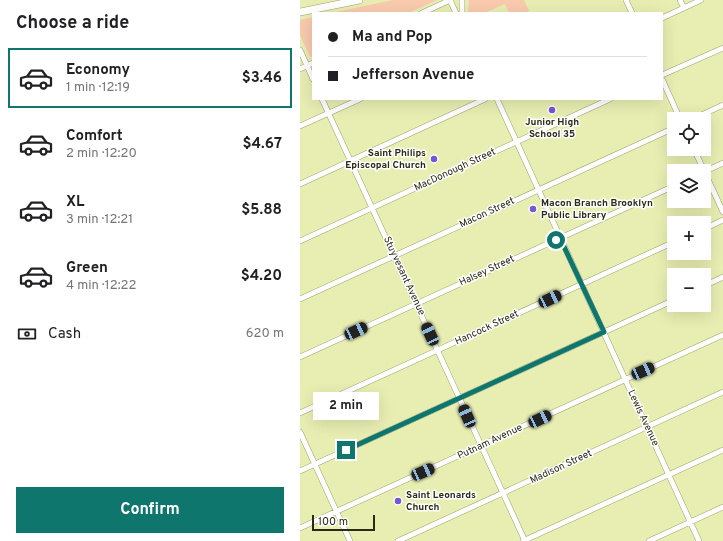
<!DOCTYPE html>
<meta charset="utf-8">
<style>
:root{--surface:#fff;--page:#f6f6f6;--text:#202124;--muted:#757577;--line:#e0e0e0;--accent:#0f766e}
body{margin:0;font-family:Overpass,sans-serif;background:var(--page);color:var(--text);height:100vh;display:flex;flex-direction:column;font-size:15px;white-space:nowrap}
*{box-sizing:border-box;margin:0}
p{font-size:13px;color:var(--muted)}
.icon{flex:none;width:22px;height:22px;fill:none;stroke:currentColor;stroke-width:2;stroke-linecap:round;stroke-linejoin:round}
.map{position:relative;flex:1;overflow:hidden}
.sheet{display:flex;flex-direction:column;background:var(--surface);width:300px}
.sheet>*{flex:none}
.hud{position:absolute;left:12px;top:12px;width:351px;height:88px;border-radius:0px;box-shadow:0 4px 16px #0002;display:grid;align-content:center;height:88px;padding:0 16px;background:var(--surface)}
.buttons{position:absolute;left:367px;top:112px;display:grid;gap:8px}
.buttons a{display:grid;place-items:center;width:44px;height:44px;border-radius:0px;background:var(--surface);box-shadow:0 4px 16px #0002;font-size:20px}
.scale{position:absolute;left:12px;bottom:10px;width:63px;box-sizing:border-box;padding-left:4px;border:2px solid #292b14;border-top:0;font-size:11px;line-height:14px;white-space:nowrap;color:#292b14;-webkit-text-stroke:3px #fff;paint-order:stroke}
.end{position:absolute;width:18px;height:18px;margin:-9px;border:5px solid #0f766e;background:#fff;box-shadow:0 0 0 2px #fff}
.from{border-radius:50%}
.bubble{position:absolute;height:28px;border-radius:0px;background:var(--surface);box-shadow:0 4px 16px #0002;font-size:13px;font-weight:700;line-height:28px;text-align:center}
.car{position:absolute;width:12px;height:24px;margin:-12px -6px;border-radius:5px;box-shadow:0 0 3px 1px #0007;background:linear-gradient(#222 24%,#8ab4d8 0 40%,#222 0 76%,#8ab4d8 0 86%,#222 0)}
.hud b{display:flex;align-items:center;gap:14px;height:38px;font-size:15px}
.hud b+b{border-top:1px solid var(--line)}
.hud i{width:10px;height:10px;background:var(--text)}
ul{padding:0;list-style:none}
li{display:flex;align-items:center;gap:12px;height:60px;margin:0 8px 6px;padding:0 8px;border:2px solid transparent;border-radius:0px}
li div{flex:1}
li b{display:block;font-size:15px}
li em{font-style:normal;font-weight:700}
li.active{border-color:var(--accent)}
li>.icon{width:36px;height:36px;stroke-width:1.5}
h2{padding:0 16px;font-size:18px;line-height:48px}
.pay{display:flex;align-items:center;gap:10px;height:44px;padding:0 16px;font-size:15px}
.pay p{margin-inline-start:auto}
.primary-button{display:flex;gap:8px;margin-top:auto;padding:8px 16px}
.primary-button a{flex:1;height:46px;border-radius:0px;background:var(--accent);color:#fff;font-size:16px;font-weight:700;line-height:46px;text-align:center}
main{display:flex;flex:1;min-height:0}
.map>svg:first-child{display:block}
</style>
<main>
<section class="sheet">
<h2>Choose a ride</h2>
<ul>
<li class="active"><svg class="icon" aria-label="car" viewBox="0 0 24 24"><path d="M5 17H2v-5l4-1 3-4h7l3 4 3 1v5h-3M9 17h6M6 11h13"/><circle cx="7" cy="17" r="2"/><circle cx="17" cy="17" r="2"/></svg><div><b>Economy</b><p>1 min · 12:19</p></div><em>$3.46</em></li>
<li><svg class="icon" aria-label="car" viewBox="0 0 24 24"><path d="M5 17H2v-5l4-1 3-4h7l3 4 3 1v5h-3M9 17h6M6 11h13"/><circle cx="7" cy="17" r="2"/><circle cx="17" cy="17" r="2"/></svg><div><b>Comfort</b><p>2 min · 12:20</p></div><em>$4.67</em></li>
<li><svg class="icon" aria-label="car" viewBox="0 0 24 24"><path d="M5 17H2v-5l4-1 3-4h7l3 4 3 1v5h-3M9 17h6M6 11h13"/><circle cx="7" cy="17" r="2"/><circle cx="17" cy="17" r="2"/></svg><div><b>XL</b><p>3 min · 12:21</p></div><em>$5.88</em></li>
<li><svg class="icon" aria-label="car" viewBox="0 0 24 24"><path d="M5 17H2v-5l4-1 3-4h7l3 4 3 1v5h-3M9 17h6M6 11h13"/><circle cx="7" cy="17" r="2"/><circle cx="17" cy="17" r="2"/></svg><div><b>Green</b><p>4 min · 12:22</p></div><em>$4.20</em></li>
</ul>
<div class="pay"><svg class="icon" aria-label="cash" viewBox="0 0 24 24"><path d="M3 7h18v10H3z"/><circle cx="12" cy="12" r="2"/></svg>Cash<p>620 m</p></div>
<div class="primary-button"><a>Confirm</a></div>
</section>
<div class="map">
<svg width="423" height="541" viewBox="0 0 423 541">
<rect width="100%" height="100%" fill="#e8eeb2"/>
<path fill="#f9caae" d="M 93,0 L 137,0 L 108,13 L 31,13 Z
M 169,0 L 224,0 L 229,11 L 221,13 L 209,13 L 205,4 L 184,13 L 168,13 Z
M 13,17 L 13,56 L 10,57 L 0,35 L 0,20 Z"/>
<g fill="none" stroke-linecap="round" stroke-linejoin="round">
<g stroke="#9da269" stroke-width="6">
<path id="street" d="M 150,0 L 156,13
M 326,0 L 332,13
M 380,0 L 384,8
M 122,13 L 150,0
M 162,13 L 162,0
M 362,18 L 401,0
M 0,50 L 13,79
M 0,69 L 13,63
M 362,75 L 423,48
M 362,79 L 380,119
M 22,99 L 225,541
M 197,99 L 399,541
M 393,119 L 423,105
M 0,126 L 60,99
M 394,149 L 423,212
M 404,172 L 423,163
M 0,184 L 185,99
M 404,229 L 423,220
M 0,241 L 310,99
M 404,286 L 423,277
M 0,299 L 374,128
M 0,357 L 374,186
M 0,413 L 374,242
M 0,432 L 50,541
M 0,471 L 374,300
M 0,528 L 423,335
M 98,541 L 423,392
M 223,541 L 423,450
M 349,541 L 423,507"/>
</g>
<g stroke="#9da269" stroke-width="8">
<path id="secondary" d="M 0,12 L 59,0"/>
</g>
<use href="#street" stroke="#fff" stroke-width="5"/>
<use href="#secondary" stroke="#fff" stroke-width="7"/>
</g>
<g fill="none" stroke-linecap="round" stroke-linejoin="round">
<path stroke="#0f766e" stroke-width="5" d="M 46,450 L 304,332 L 260,238 L 256,240"/>
</g>
<g fill="#7857d0" stroke="#fff" stroke-width="1.5">
<circle cx="252" cy="110" r="4"/>
<circle cx="134" cy="159" r="4"/>
<circle cx="233" cy="209" r="4"/>
<circle cx="98" cy="501" r="4"/>
</g>
<g text-anchor="middle" dominant-baseline="central" stroke-width="3" stroke-linejoin="round" paint-order="stroke">
<g font-size="10" font-weight="bold" fill="#292b14" stroke="#fff" text-anchor="start">
<text x="252" y="122" text-anchor="middle">Junior High<tspan x="252" dy="12">School 35</tspan></text>
<text x="126" y="153" text-anchor="end">Saint Philips<tspan x="126" dy="12">Episcopal Church</tspan></text>
<text x="241" y="203">Macon Branch Brooklyn<tspan x="241" dy="12">Public Library</tspan></text>
<text x="106" y="495">Saint Leonards<tspan x="106" dy="12">Church</tspan></text>
</g>
<g font-size="10" fill="#292b14" stroke="#fff">
<text transform="translate(155 170) rotate(-25)">MacDonough Street</text>
<text transform="translate(187 213) rotate(-25)">Macon Street</text>
<text transform="translate(187 271) rotate(-25)">Halsey Street</text>
<text transform="translate(104 276) rotate(65)">Stuyvesant Avenue</text>
<text transform="translate(187 328) rotate(-25)">Hancock Street</text>
<text transform="translate(343 418) rotate(65)">Lewis Avenue</text>
<text transform="translate(190 442) rotate(-25)">Putnam Avenue</text>
<text transform="translate(261 467) rotate(-25)">Madison Street</text>
</g>
</g>
</svg>
<div class="buttons">
<a><svg class="icon" aria-label="locate" viewBox="0 0 24 24"><circle cx="12" cy="12" r="6"/><path d="M12 2v4M12 18v4M2 12h4M18 12h4"/></svg></a>
<a><svg class="icon" aria-label="layers" viewBox="0 0 24 24"><path d="M12 4l9 5-9 5-9-5zM3 14l9 5 9-5"/></svg></a>
<a>+</a>
<a>−</a>
</div>
<div class="scale">100 m</div>
<i class="end from" style="left:256px;top:240px"></i>
<i class="end" style="left:46px;top:450px"></i>
<div class="bubble" style="left:13px;top:392px;width:66px">2 min</div>
<i class="car" style="left:250px;top:299px;rotate:65deg"></i>
<i class="car" style="left:56px;top:331px;rotate:65deg"></i>
<i class="car" style="left:130px;top:334px;rotate:335deg"></i>
<i class="car" style="left:343px;top:371px;rotate:66deg"></i>
<i class="car" style="left:167px;top:416px;rotate:336deg"></i>
<i class="car" style="left:240px;top:419px;rotate:65deg"></i>
<i class="car" style="left:123px;top:472px;rotate:66deg"></i>
<div class="hud">
<b><i class="from"></i>Ma and Pop</b>
<b><i></i>Jefferson Avenue</b>
</div>
</div>
</main>
